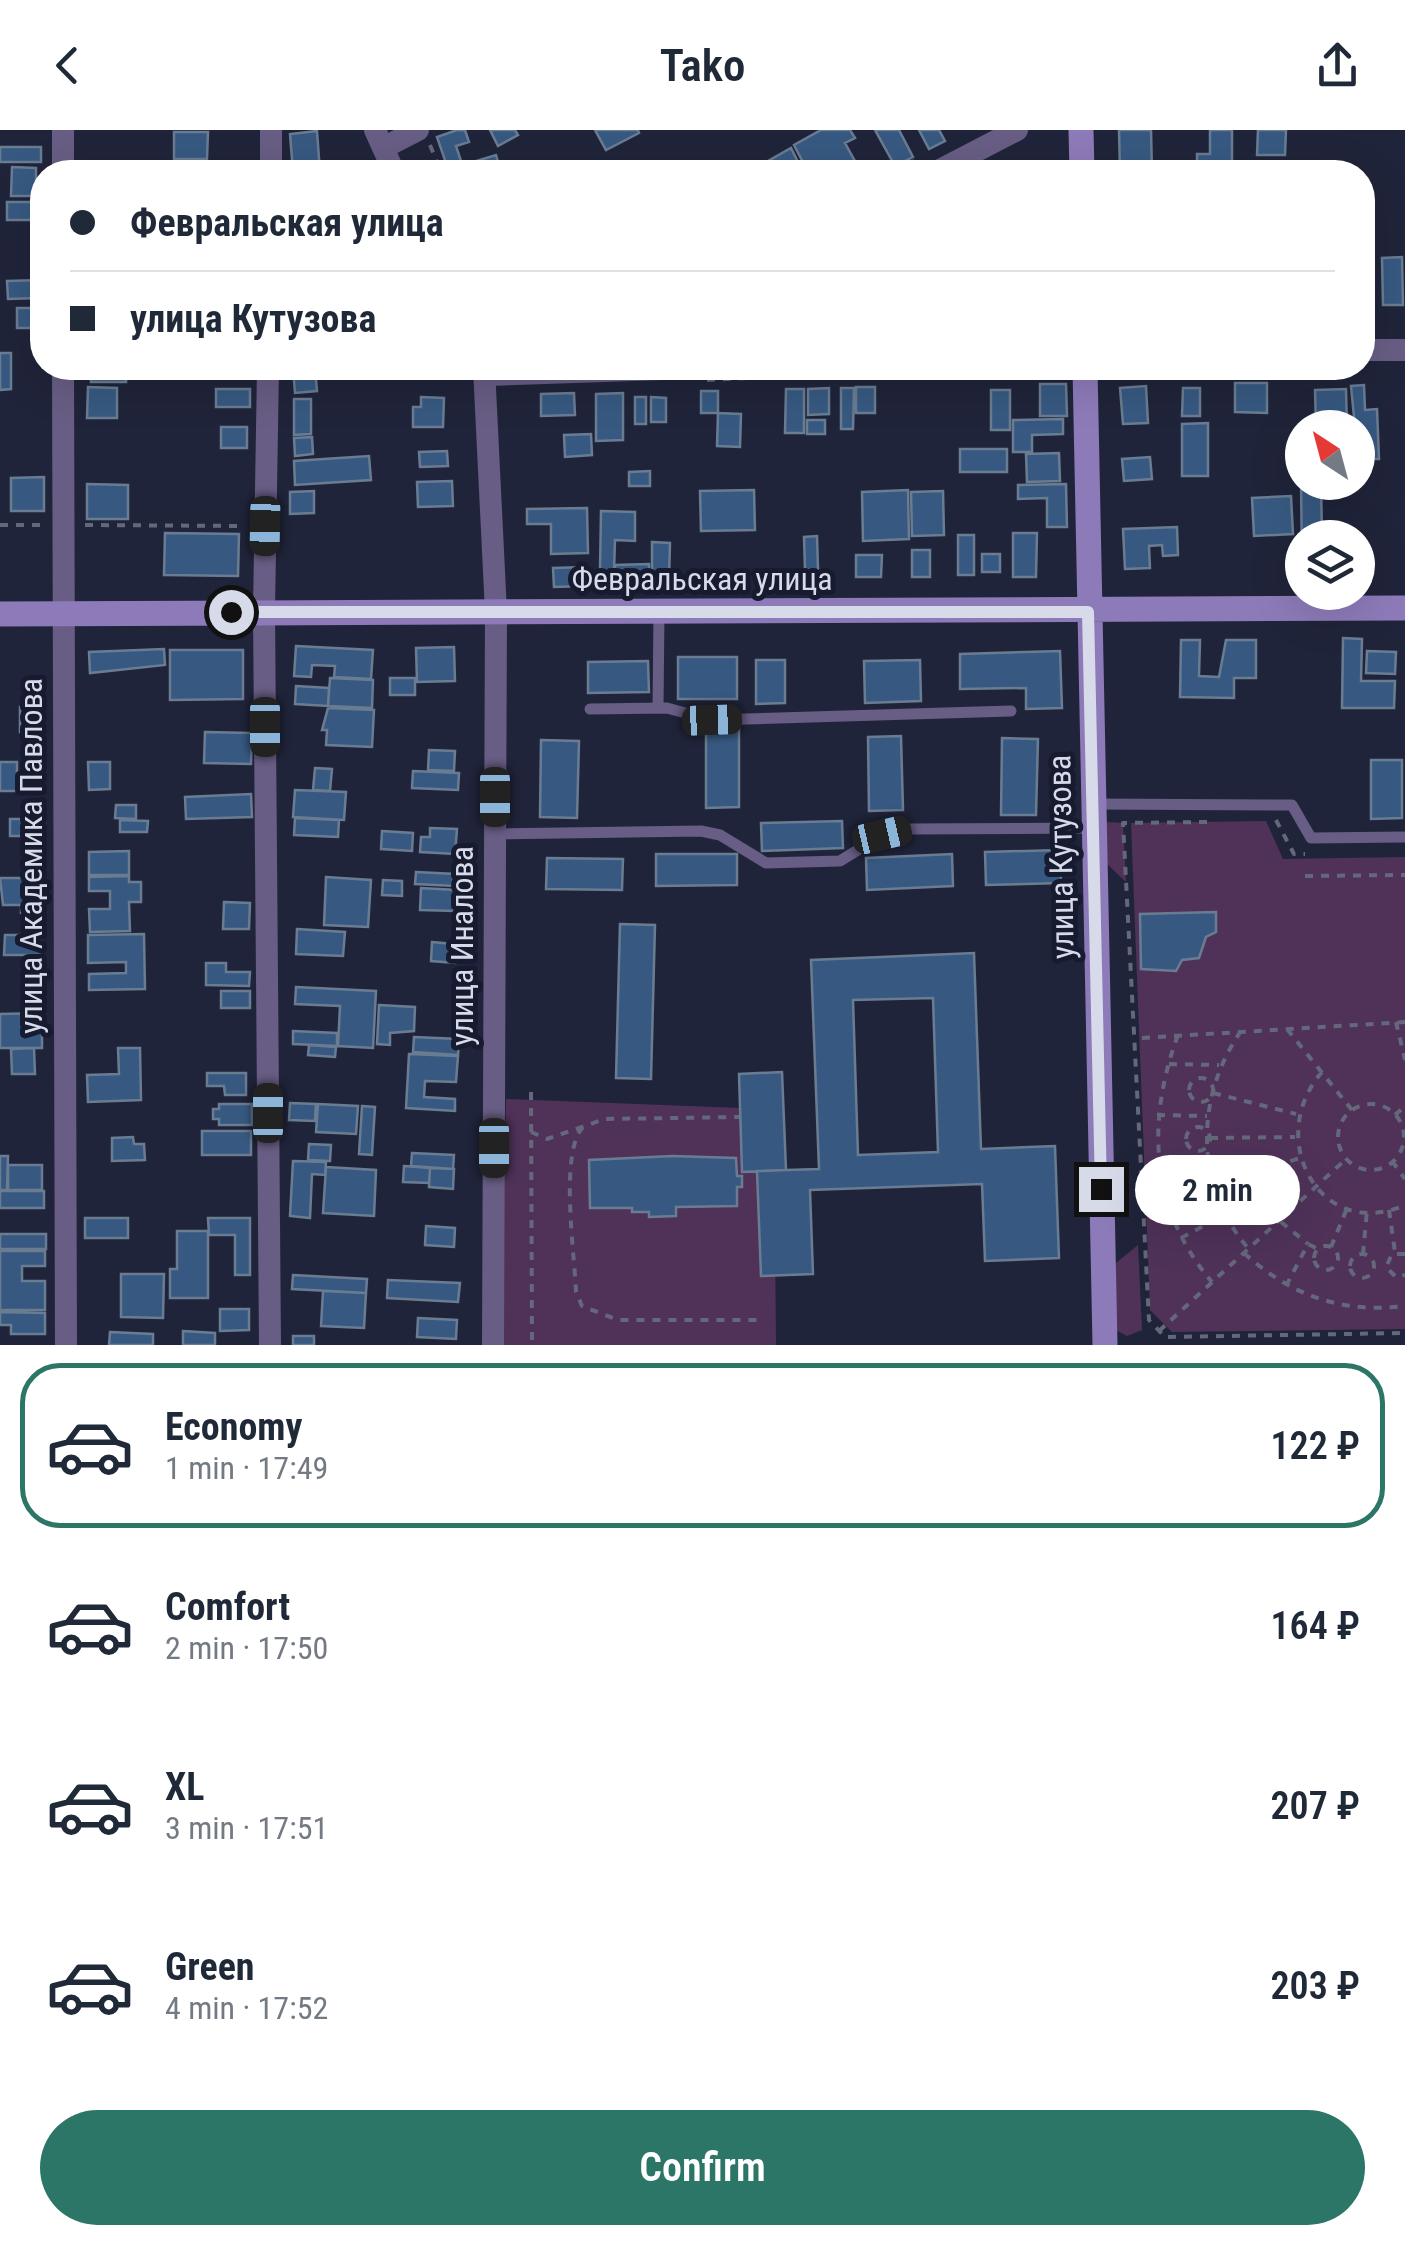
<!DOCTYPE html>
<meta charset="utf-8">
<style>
:root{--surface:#fff;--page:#f6f6f7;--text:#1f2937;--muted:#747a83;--line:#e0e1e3;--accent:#2c7668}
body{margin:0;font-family:"Roboto Condensed",sans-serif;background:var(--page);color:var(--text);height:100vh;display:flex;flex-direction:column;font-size:38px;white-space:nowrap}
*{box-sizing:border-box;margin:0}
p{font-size:32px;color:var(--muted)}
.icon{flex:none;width:55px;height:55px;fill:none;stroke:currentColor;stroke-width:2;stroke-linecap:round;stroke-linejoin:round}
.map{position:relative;height:1215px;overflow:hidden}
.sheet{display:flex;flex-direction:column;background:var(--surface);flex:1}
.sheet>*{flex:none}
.banner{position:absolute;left:30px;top:30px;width:1345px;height:220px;border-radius:40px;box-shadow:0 10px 40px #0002;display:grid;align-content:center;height:220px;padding:0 40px;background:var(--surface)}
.needle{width:65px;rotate:324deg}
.controls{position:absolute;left:1285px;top:280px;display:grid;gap:20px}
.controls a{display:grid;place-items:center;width:90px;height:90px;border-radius:50%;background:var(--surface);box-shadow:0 10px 40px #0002;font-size:50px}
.end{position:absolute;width:45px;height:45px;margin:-22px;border:12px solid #d7dbe9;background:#111;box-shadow:0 0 0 5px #111}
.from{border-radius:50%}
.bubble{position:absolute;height:70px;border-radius:35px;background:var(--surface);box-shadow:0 10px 40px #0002;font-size:32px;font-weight:600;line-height:70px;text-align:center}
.car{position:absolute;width:30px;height:60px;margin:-30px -15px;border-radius:12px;box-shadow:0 0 8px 2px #0007;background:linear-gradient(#222 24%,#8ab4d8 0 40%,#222 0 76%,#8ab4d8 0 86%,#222 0)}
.banner b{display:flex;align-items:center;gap:35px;height:95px;font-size:38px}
.banner b+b{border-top:2px solid var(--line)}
.banner i{width:25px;height:25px;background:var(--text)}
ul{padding:18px 0 0;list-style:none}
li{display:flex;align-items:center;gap:30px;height:165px;margin:0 20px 15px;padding:0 20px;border:5px solid transparent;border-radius:40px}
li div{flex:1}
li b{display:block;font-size:38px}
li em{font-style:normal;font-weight:600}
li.current{border-color:var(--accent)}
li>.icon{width:90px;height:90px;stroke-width:1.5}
.primary-button{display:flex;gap:20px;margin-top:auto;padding:20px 40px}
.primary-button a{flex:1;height:115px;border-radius:60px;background:var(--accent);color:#fff;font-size:40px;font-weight:600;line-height:115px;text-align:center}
header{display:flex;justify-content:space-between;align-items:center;height:130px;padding:0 40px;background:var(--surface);font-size:45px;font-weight:600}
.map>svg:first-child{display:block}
</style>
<header><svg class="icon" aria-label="back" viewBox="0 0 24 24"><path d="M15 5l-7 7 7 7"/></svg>Tako<svg class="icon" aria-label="share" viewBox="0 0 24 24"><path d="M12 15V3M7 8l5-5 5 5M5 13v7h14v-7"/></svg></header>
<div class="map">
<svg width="1405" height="1215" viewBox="0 0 1405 1215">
<rect width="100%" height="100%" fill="#20243a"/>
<path fill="#503259" d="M 1266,691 L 1283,729 L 1405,727 L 1405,1199 L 1172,1202 L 1150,1180 L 1131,693 Z
M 1106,692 L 1123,693 L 1126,752 L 1106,733 Z
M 506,969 L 740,978 L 774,1007 L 776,1215 L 500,1215 Z
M 1138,1115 L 1142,1200 L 1127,1206 L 1114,1199 L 1116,1133 Z"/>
<path fill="#375981" stroke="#6a7c92" stroke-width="2.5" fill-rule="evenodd" d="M 457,0 L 465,0 L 469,12 L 456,16 L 463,37 L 449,42 L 437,7 Z
M 490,0 L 515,0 L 518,5 L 498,16 Z
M 595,0 L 638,0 L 639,3 L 606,20 Z
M 821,0 L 850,0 L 855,8 L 845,13 L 861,42 L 818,42 L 813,32 L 805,36 L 794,15 Z
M 875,0 L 899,0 L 913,27 L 895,36 Z
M 919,0 L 939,0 L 945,11 L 929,19 Z
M 1119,0 L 1151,0 L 1152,42 L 1120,42 Z
M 1210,0 L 1232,0 L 1232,42 L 1197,42 L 1197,24 L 1210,24 Z
M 1258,0 L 1286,0 L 1285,25 L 1257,25 Z
M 317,1 L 320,42 L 293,42 L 290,4 Z
M 174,2 L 208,2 L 207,29 L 174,29 Z
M 0,17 L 41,17 L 41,32 L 0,32 Z
M 791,18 L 798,32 L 793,34 L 797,42 L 774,42 L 768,31 Z
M 496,25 L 501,42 L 469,42 L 466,34 Z
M 12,37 L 36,38 L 36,66 L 11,66 Z
M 7,72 L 34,72 L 34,90 L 7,90 Z
M 1402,127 L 1403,175 L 1383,175 L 1382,128 Z
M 41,150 L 41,168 L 8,169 L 7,151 Z
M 17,178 L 39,178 L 39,198 L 17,198 Z
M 0,223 L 11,223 L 11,259 L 0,260 Z
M 91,238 L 126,238 L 126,252 L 91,252 Z
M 293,238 L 315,238 L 317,261 L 295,263 Z
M 1235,253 L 1267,253 L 1267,283 L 1235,282 Z
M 1040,254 L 1066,254 L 1067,286 L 1040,286 Z
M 1364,255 L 1365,280 L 1377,279 L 1379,329 L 1358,329 L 1351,256 Z
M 1146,256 L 1148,293 L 1123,294 L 1120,258 Z
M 88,257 L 117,258 L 117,288 L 87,288 Z
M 856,257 L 875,257 L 875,283 L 856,283 Z
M 829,258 L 829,284 L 808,285 L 808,259 Z
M 841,258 L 854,258 L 853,299 L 841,299 Z
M 1183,258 L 1200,258 L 1200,286 L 1182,286 Z
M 216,259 L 250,259 L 250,277 L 216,277 Z
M 786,259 L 804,259 L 804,303 L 785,303 Z
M 1346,259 L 1347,298 L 1316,298 L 1315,260 Z
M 991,260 L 1010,260 L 1010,300 L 991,300 Z
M 701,261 L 718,261 L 718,283 L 701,283 Z
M 574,263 L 575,285 L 541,286 L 541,264 Z
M 623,263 L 623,310 L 596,311 L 596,264 Z
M 421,267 L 444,268 L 443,297 L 413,297 L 413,277 L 421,277 Z
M 635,267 L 646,267 L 646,294 L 635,294 Z
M 651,267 L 666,268 L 666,292 L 651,292 Z
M 294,269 L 311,269 L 311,304 L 294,305 Z
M 718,283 L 741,284 L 740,317 L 717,316 Z
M 1063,289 L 1063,304 L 1032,305 L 1032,322 L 1013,322 L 1013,290 Z
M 807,290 L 825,290 L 825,304 L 807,304 Z
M 1208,293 L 1208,346 L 1182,346 L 1182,294 Z
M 221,297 L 247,297 L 247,318 L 221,318 Z
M 591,304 L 592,325 L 565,327 L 564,305 Z
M 312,307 L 313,324 L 295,326 L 294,308 Z
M 960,319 L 1007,319 L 1007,342 L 960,342 Z
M 447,321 L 448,336 L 420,337 L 419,322 Z
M 1059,323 L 1060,351 L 1027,352 L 1026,324 Z
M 369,326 L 371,350 L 295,355 L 294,331 Z
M 1150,327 L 1152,349 L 1124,351 L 1122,329 Z
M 650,341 L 650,356 L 629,356 L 629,342 Z
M 44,347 L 44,381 L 11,381 L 11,348 Z
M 452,351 L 453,376 L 418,377 L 417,352 Z
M 1301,351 L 1321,352 L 1322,408 L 1302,408 L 1302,435 Z
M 87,354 L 128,355 L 128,389 L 87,389 Z
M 1066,354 L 1067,397 L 1047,397 L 1047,368 L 1018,369 L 1018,355 Z
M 754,360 L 755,400 L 701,401 L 700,361 Z
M 908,360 L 909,409 L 863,411 L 862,362 Z
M 314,361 L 314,383 L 290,384 L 290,362 Z
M 943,361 L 944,405 L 912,406 L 911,362 Z
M 1291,366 L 1293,404 L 1254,406 L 1252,368 Z
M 587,378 L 588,423 L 551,424 L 551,394 L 527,394 L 527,379 Z
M 601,381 L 635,382 L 635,411 L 615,410 L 614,441 L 600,440 Z
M 1177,397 L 1178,425 L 1163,426 L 1162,415 L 1149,416 L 1150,438 L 1125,439 L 1123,399 Z
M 165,403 L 239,404 L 238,446 L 164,445 Z
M 1013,403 L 1037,403 L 1036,447 L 1013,447 Z
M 958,405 L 974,405 L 974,445 L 958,445 Z
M 817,406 L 818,439 L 805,440 L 804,407 Z
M 652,412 L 670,413 L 669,451 L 652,451 Z
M 912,420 L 930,420 L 930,447 L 912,447 Z
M 982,424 L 1000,424 L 1000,442 L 982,442 Z
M 856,425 L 882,425 L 881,447 L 856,447 Z
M 649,434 L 649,451 L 615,452 L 615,435 Z
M 585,437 L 585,456 L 554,457 L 553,438 Z
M 1343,508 L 1362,509 L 1361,551 L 1395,551 L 1394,578 L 1342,578 Z
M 1181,510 L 1200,510 L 1199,546 L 1219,547 L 1226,510 L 1256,510 L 1256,548 L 1234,548 L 1234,568 L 1180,567 Z
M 296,516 L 373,520 L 371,549 L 334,547 L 335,536 L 312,535 L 311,547 L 294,546 Z
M 454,517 L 455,551 L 417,552 L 416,518 Z
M 164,519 L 165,535 L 90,543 L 89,522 Z
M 170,520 L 243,520 L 243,569 L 170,570 Z
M 1060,521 L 1062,578 L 1026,579 L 1026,558 L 960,559 L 960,524 Z
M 1367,521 L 1396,522 L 1395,544 L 1366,543 Z
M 678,527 L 737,527 L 737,569 L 678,569 Z
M 756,530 L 785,530 L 785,573 L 756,574 Z
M 920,530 L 921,571 L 865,573 L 864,531 Z
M 648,531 L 649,562 L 588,563 L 588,532 Z
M 330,548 L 373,550 L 372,578 L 328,576 Z
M 390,548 L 415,548 L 415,565 L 390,565 Z
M 296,556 L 329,558 L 328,576 L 295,574 Z
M 20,577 L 42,577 L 42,602 L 20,602 Z
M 328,578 L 374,580 L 372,617 L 326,615 L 327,600 L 322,600 Z
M 739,599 L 739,677 L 706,678 L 706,600 Z
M 205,602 L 252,603 L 251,634 L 204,633 Z
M 901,606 L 903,680 L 869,681 L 868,607 Z
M 1002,608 L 1038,609 L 1036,685 L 1001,685 Z
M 541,610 L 579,611 L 577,688 L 540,687 Z
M 429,620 L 455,621 L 454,641 L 428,640 Z
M 1371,630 L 1402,630 L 1402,688 L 1371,689 Z
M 0,632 L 17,632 L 17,661 L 0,661 Z
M 88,632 L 110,632 L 110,659 L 89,660 Z
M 315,638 L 332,639 L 330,661 L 313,660 Z
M 413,641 L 459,643 L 458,660 L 412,658 Z
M 295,660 L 346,662 L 344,690 L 293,687 Z
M 251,664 L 252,687 L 186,689 L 185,667 Z
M 116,675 L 136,675 L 136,689 L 115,688 Z
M 295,688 L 339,690 L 338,707 L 294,705 Z
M 10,689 L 45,689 L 45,706 L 10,706 Z
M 120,690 L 148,691 L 147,702 L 120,702 Z
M 842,691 L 843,718 L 762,721 L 761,693 Z
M 430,698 L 457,699 L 455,724 L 420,722 L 421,707 L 430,707 Z
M 382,701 L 413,703 L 412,721 L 381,719 Z
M 1060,720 L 1061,753 L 986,755 L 985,722 Z
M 129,721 L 129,745 L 89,745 L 89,722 Z
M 656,724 L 737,724 L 737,755 L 656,756 Z
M 952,724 L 953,756 L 867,760 L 866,728 Z
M 547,728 L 623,729 L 622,760 L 546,759 Z
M 416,742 L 456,744 L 455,756 L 415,754 Z
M 129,746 L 129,752 L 141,752 L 141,772 L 129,772 L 130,801 L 90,802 L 89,779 L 110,779 L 110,761 L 89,761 L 89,747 Z
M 326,747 L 371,750 L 368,797 L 324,795 Z
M 0,748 L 44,748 L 44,783 L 21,783 L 21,775 L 3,775 Z
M 383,750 L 402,751 L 402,766 L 382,765 Z
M 421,758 L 456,760 L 454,781 L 420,780 Z
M 224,772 L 250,773 L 249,799 L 223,799 Z
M 1216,782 L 1216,802 L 1206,807 L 1199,828 L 1182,830 L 1176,841 L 1141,839 L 1140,784 Z
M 620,794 L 655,795 L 651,949 L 616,948 Z
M 297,799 L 345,802 L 343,826 L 296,824 Z
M 144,804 L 145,859 L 89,860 L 89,844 L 126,843 L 126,832 L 88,833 L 88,805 Z
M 5,805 L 41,805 L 41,825 L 4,825 Z
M 432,812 L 453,814 L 455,833 L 431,831 Z
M 974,823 L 981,1019 L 1055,1016 L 1059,1128 L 985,1131 L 982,1054 L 810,1060 L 813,1144 L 761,1146 L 757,1041 L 819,1039 L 811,830 ZM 933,868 L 938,1022 L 858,1025 L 853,870 Z
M 206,833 L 226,833 L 226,842 L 250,842 L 249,856 L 206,855 Z
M 296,857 L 376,861 L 373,918 L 338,916 L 340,876 L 295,874 Z
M 221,861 L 250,861 L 250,878 L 221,878 Z
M 379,875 L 415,877 L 414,901 L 390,903 L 390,915 L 377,914 Z
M 42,883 L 42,918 L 0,918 L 0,884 Z
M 293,901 L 337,903 L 337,916 L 293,914 Z
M 414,907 L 459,909 L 458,925 L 413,922 Z
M 309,915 L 336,917 L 335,927 L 308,925 Z
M 34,918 L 35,944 L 12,944 L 11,919 Z
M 118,918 L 140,918 L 141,970 L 88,972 L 87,945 L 119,944 Z
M 409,924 L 458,926 L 456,952 L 425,951 L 424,967 L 455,969 L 455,981 L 406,978 Z
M 782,942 L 786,1040 L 742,1042 L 739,944 Z
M 207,943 L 246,943 L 246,965 L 225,965 L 224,956 L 207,956 Z
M 290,973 L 316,974 L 315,991 L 289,990 Z
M 219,974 L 252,974 L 252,995 L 219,995 L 219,989 L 213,989 L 213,979 L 219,979 Z
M 318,974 L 358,976 L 356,1004 L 316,1002 Z
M 362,976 L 375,977 L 372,1025 L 359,1024 Z
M 202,1001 L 251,1001 L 251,1025 L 202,1025 Z
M 133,1007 L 134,1014 L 144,1014 L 145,1030 L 112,1031 L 112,1008 Z
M 309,1014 L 331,1015 L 330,1031 L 308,1030 Z
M 412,1023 L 454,1025 L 453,1039 L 411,1036 Z
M 0,1026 L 8,1026 L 7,1060 L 0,1060 Z
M 673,1026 L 736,1028 L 737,1046 L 742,1046 L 742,1057 L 737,1057 L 737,1076 L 676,1077 L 676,1086 L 649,1087 L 649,1082 L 632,1082 L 632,1078 L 590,1078 L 589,1030 Z
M 293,1031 L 326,1032 L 325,1045 L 312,1044 L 310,1088 L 290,1086 Z
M 8,1035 L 42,1035 L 42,1060 L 8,1060 Z
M 404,1036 L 430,1038 L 429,1053 L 403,1052 Z
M 326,1037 L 376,1040 L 374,1086 L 323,1083 Z
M 430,1038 L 454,1039 L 453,1059 L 429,1057 Z
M 0,1061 L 44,1061 L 44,1078 L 0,1078 Z
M 85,1088 L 128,1088 L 128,1108 L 85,1108 Z
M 208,1088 L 250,1088 L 250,1145 L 235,1145 L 235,1105 L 209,1105 Z
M 426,1096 L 455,1098 L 454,1117 L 425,1115 Z
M 177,1101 L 208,1101 L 208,1168 L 170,1168 L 170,1139 L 177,1139 Z
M 0,1104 L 46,1104 L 46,1119 L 0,1119 Z
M 0,1121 L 45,1121 L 45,1136 L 22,1136 L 22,1151 L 45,1151 L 45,1180 L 0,1180 Z
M 121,1144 L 164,1144 L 163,1188 L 121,1187 Z
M 293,1145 L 367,1149 L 366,1163 L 292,1159 Z
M 388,1150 L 460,1153 L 458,1172 L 387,1168 Z
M 323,1161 L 366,1163 L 364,1198 L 321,1196 Z
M 220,1179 L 249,1179 L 249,1200 L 220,1201 Z
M 0,1182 L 45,1183 L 45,1204 L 11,1204 L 11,1195 L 0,1195 Z
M 418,1188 L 457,1190 L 456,1209 L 417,1207 Z
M 183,1201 L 215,1203 L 215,1215 L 183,1215 Z
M 110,1202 L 153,1204 L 153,1215 L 109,1215 Z
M 293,1206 L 314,1206 L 314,1215 L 293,1215 Z"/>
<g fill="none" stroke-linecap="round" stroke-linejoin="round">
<path stroke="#64687b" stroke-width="4" stroke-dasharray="8 8" stroke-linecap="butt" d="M 430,15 L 441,42
M 893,42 L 920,28
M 707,250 L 959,238
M 0,395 L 45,395
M 85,395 L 245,396
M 1276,690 L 1294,724 L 1305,724
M 1207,692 L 1123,693 L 1149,1190 L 1165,1207 L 1405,1203
M 1305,746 L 1405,745
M 1396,892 L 1405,930
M 1287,899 L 1352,980
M 1241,901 C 1195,967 1194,1056 1248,1118
M 1178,905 C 1146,991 1150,1080 1212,1152
M 1142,908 L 1405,892
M 1169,934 L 1219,935
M 1322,942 C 1264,1008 1320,1113 1405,1075
M1189 960a12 12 0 1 1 24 0a12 12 0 1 1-24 0Z
M 531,962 L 532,1215
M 1213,963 L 1296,984
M1338 1007a33 33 0 1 1 66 0a33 33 0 1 1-66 0Z
M 1157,985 L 1207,986
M 1395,985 L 1405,976
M1186 1009a12 12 0 1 1 24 0a12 12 0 1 1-24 0Z
M 583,997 C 559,1022 575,1127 576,1162 L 582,1176 L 618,1190 L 759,1190
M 531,1002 L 547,1009 L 605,989 L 739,987
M 1210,1008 L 1295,1007
M 1392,1031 L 1405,1049
M 1160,1042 L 1207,1032
M1191 1058a12 12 0 1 1 24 0a12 12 0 1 1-24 0Z
M 1214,1055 L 1300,1028
M 1389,1080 L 1395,1122
M 1281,1092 L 1308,1114
M 1181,1108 L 1224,1085
M1314 1128a12 12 0 1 1 24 0a12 12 0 1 1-24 0Z
M 1331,1117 L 1348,1076
M 1244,1123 C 1290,1165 1342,1184 1405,1176
M1350 1136a12 12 0 1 1 24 0a12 12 0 1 1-24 0Z
M 1363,1124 L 1367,1080
M 1405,1124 L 1392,1124 L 1386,1137 L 1396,1147 L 1405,1145
M 1286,1156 L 1308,1114 L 1318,1119
M 1159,1201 L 1346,1029"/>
<path stroke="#685d84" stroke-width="11" d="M 658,578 L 659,482
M 590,579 L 667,578 L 711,590 L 1011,581
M 1092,674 L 1292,675 L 1311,708 L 1405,707
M 495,704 L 701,701 L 720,705 L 766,733 L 840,731 L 882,705 L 907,699 L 1094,698"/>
<path stroke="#685d84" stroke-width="22" d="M 375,0 L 394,42
M 383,18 L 418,0
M 63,42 L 63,0
M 271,42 L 271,0
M 936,42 L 1017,0
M 1362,220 L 1405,220
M 63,238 L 66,1215
M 268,238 L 264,481 L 270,1215
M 484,238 L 496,482 L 493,1215
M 487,245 L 692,238"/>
<path stroke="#8d7bb9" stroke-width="25" d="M 1081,0 L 1082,42
M 1085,238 L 1105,1215
M 0,484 L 1405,478"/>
</g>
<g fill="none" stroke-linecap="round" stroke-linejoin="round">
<path stroke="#d7dbe9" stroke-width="12" d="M 231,482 L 1088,482 L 1101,1059"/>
</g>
<g text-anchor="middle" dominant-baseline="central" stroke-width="10" stroke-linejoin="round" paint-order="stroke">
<g font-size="32" fill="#d7dbe9" stroke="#171b30">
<text x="702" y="449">Февральская улица</text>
<text transform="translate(31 726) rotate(-90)">улица Академика Павлова</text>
<text transform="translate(1061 727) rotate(-91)">улица Кутузова</text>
<text transform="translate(462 816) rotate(-90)">улица Иналова</text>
</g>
</g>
</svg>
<div class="controls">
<a><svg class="needle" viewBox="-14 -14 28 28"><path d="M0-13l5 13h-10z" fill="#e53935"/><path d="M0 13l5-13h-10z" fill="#747a83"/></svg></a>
<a><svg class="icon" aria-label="layers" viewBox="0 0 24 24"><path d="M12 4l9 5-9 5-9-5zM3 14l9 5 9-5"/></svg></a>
</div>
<i class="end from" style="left:231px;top:482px"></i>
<i class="end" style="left:1101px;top:1059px"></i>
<div class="bubble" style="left:1135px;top:1025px;width:165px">2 min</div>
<i class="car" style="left:265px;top:396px;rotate:181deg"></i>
<i class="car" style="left:712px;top:590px;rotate:88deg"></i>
<i class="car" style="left:265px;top:597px;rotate:180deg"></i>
<i class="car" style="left:495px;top:667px;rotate:180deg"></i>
<i class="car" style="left:882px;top:705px;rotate:77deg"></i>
<i class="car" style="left:268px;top:983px;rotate:0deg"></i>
<i class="car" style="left:494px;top:1018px;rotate:180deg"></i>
<div class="banner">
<b><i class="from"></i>Февральская улица</b>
<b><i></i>улица Кутузова</b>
</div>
</div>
<section class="sheet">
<ul>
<li class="current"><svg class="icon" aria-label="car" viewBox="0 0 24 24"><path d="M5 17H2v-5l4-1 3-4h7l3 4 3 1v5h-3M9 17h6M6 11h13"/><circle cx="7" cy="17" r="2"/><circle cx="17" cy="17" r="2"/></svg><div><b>Economy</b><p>1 min · 17:49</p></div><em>122 ₽</em></li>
<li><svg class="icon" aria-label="car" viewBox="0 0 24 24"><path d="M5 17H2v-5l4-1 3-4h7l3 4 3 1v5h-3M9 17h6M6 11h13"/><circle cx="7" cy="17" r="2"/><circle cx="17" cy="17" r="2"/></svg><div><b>Comfort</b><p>2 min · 17:50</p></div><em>164 ₽</em></li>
<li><svg class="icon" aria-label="car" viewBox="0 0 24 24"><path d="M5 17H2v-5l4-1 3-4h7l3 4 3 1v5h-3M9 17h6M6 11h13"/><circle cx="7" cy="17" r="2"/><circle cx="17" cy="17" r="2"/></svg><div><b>XL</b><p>3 min · 17:51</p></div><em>207 ₽</em></li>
<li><svg class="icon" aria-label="car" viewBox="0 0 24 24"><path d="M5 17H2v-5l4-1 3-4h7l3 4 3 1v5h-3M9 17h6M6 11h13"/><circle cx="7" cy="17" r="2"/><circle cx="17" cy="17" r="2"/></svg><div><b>Green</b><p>4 min · 17:52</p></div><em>203 ₽</em></li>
</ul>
<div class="primary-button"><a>Confirm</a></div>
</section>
